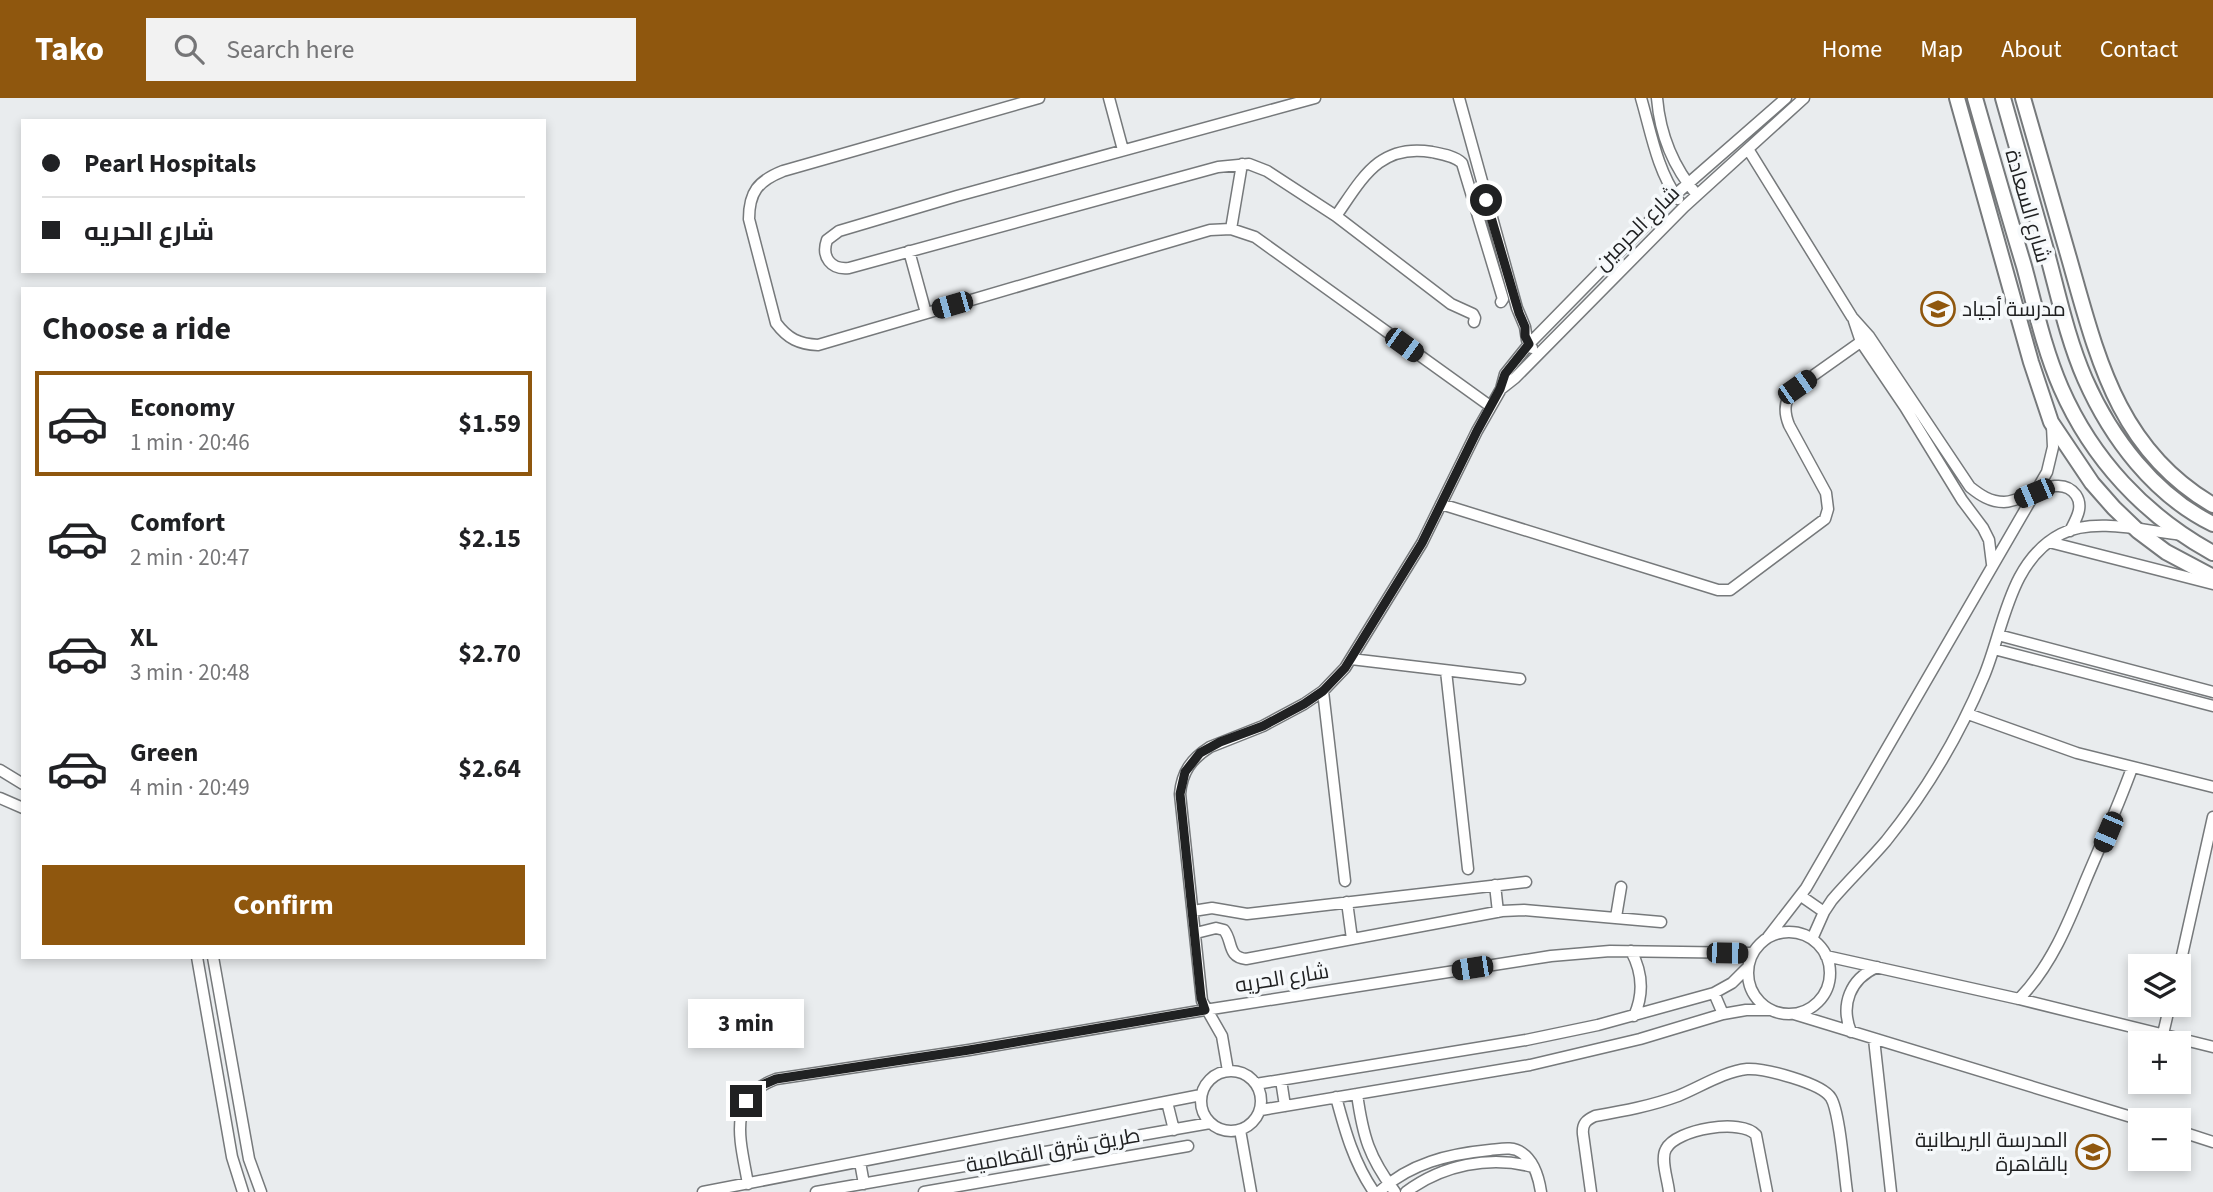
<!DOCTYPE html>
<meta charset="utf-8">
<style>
:root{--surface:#fff;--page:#f2f2f2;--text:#202124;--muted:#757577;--line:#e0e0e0;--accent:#8f570e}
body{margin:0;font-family:"Source Sans 3",Cairo,sans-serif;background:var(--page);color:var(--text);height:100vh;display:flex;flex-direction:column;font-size:26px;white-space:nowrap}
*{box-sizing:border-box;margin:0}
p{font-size:23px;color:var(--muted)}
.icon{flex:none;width:38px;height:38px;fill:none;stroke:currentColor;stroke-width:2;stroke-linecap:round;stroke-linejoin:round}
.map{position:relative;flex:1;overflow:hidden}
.drawer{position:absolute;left:21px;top:189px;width:525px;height:672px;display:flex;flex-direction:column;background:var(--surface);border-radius:0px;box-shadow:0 4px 10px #0003}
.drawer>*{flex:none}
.banner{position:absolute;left:21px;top:21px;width:525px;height:154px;border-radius:0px;box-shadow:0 4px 10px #0003;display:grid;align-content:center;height:154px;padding:0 21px;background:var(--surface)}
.controls{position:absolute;left:2128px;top:856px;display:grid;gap:14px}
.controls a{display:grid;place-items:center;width:63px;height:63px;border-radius:0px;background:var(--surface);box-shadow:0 4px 10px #0003;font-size:35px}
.end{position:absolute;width:32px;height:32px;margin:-16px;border:9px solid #202122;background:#fff;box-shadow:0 0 0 4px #fff}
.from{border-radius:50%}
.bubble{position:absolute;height:49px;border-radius:0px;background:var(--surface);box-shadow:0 4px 10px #0003;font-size:23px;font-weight:700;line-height:49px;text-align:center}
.car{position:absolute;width:21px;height:42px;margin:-21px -10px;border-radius:9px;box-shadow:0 0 5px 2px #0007;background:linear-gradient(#222 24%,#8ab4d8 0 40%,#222 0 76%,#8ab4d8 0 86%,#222 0)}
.banner b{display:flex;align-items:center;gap:24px;height:66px;font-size:26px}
.banner b+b{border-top:2px solid var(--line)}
.banner i{width:18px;height:18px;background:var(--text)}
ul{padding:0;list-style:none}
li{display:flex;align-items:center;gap:21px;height:105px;margin:0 14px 10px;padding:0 7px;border:4px solid transparent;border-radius:0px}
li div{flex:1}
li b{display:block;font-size:26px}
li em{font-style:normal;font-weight:700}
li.on{border-color:var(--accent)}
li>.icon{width:63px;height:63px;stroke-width:1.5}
h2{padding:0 21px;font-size:32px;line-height:84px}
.primary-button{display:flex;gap:14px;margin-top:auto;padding:14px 21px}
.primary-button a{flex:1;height:80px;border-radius:0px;background:var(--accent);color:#fff;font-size:28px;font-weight:700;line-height:80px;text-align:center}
header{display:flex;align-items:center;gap:42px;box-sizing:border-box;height:98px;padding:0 35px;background:var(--accent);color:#fff}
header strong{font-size:33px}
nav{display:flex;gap:38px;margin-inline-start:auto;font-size:24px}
.search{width:490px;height:63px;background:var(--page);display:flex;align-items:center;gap:18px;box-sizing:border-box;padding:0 24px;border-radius:0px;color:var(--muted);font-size:26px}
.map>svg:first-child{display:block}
</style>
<header>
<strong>Tako</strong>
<div class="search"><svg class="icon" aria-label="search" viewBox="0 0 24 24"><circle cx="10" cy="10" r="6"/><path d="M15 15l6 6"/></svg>Search here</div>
<nav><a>Home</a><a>Map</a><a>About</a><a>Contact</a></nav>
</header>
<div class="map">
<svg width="2213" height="1094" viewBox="0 0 2213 1094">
<rect width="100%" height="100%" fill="#e9ecee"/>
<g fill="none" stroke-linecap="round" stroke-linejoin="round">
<g stroke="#76797b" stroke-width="13">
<path id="street" d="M 1039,0 L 783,73 C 758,83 749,94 749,121 L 776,225 C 788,241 799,246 818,247 L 1210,132 L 1231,131 L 1255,139 L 1490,308
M 1109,0 L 1123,52
M 1315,0 L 957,98 L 839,133 L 827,142 C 821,159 831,172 849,170 L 1218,69 L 1249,66 L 1267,73 L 1336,118 L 1451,206 L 1473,216 L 1475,220 L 1474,224
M 1459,0 L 1517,210 L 1525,229 L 1527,242 L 1532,250
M 1641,0 C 1651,34 1657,72 1678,101
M 1657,0 C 1660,36 1674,70 1697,97
M 1748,51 L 1852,219 L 1869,238 L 1970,389 C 1980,397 1990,404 2004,404 C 2025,404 2059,373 2076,397 C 2084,409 2076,421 2070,433
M 1336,118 C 1362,81 1379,45 1432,54 C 1442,56 1455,58 1462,65 L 1503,201 L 1501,204
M 1231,131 L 1242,66
M 909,153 L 926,215
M 1854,223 L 1861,244 L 1905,309 L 1962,402 L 1983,430 L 1989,442 L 1992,466
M 1501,291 L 1515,280 L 1684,109 L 1804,0
M 1441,406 L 1718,492 L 1730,492 L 1825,421 L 1828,411 L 1826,395 L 1789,327 C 1783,312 1784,300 1797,289 L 1869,238
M 2049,444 L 2213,486
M 1998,537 L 2213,594
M 1994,551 L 2213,608
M 1351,561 L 1520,581
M 1446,573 L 1468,771
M 1323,593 L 1345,783
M 1968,616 L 2077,655 L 2213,689
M 0,672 L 23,686
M 0,700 L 23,710
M 1495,787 L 1498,814
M 1801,798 L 1824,814
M 1347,804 L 1352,841
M 1193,813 L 1212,810 L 1247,816 L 1526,784
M 1616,819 L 1621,789
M1748 875a41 41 0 1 1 82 0a41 41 0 1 1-82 0Z
M 1196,835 L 1216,830 L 1224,832 C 1233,843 1227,859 1246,861 L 1502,813 L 1524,812 L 1661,824
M 1768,839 L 1806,790 L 2047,374 L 2053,349 L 2052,328
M 1812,841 L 1824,814 L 1832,802 C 1849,782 1869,763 1886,743 C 1927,692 1959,638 1984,578 C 2004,530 2009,463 2061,436 C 2094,419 2145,433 2182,437
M 1631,853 C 1643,875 1644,896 1634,918
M 1826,858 L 2019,901 L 2213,949
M 197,859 L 232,1059 L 243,1094
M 213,859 L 249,1061 L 261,1094
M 2179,871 L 2213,719
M 1714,895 L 1723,916
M 2019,901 C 2051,868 2068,826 2085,784 C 2101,746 2118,709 2132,670
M 1794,916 L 2141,1022
M 1851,934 C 1840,907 1850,881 1877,869
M 2163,936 L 2170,906
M 1874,941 L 1891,1094
M1201 1003a30 30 0 1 1 60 0a30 30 0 1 1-60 0Z
M 1228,973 L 1222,938 L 1202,903 L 1180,696 C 1182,674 1191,661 1210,649 L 1263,628 L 1304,606 L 1323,593 L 1345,570 L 1422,445 L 1477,333 L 1501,291 L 1505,276 L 1529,246 L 1675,97 L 1786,0
M 1281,982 L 1285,1008
M 1256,986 L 1526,942 L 1598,927 L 1714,895 L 1732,885 L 1747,870
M 1357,996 C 1363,1039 1369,1059 1395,1094
M 1336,999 C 1345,1033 1354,1065 1374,1094
M 1167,1004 L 1174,1032
M 1261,1012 L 1530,967 L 1640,941 L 1723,916 L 1746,912 L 1769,912
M 1240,1032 L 1251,1094
M 2179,1033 L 2213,1044
M 860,1064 L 864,1086
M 748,1086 C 741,1044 725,1000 776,981 L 969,952 L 1205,912 L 1551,858 L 1610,853 L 1752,855
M 703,1094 L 1201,997
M 816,1094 L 1210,1025
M 924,1094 L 1188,1048
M 1379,1094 C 1410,1065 1449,1056 1490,1052 C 1501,1051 1513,1048 1522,1055 C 1534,1063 1539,1081 1541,1094
M 1406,1094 C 1442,1067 1490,1057 1533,1069
M 1591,1094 L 1583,1036 C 1582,1026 1586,1022 1595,1018 C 1623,1013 1651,1008 1678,998 C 1698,990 1725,973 1747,971 C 1764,970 1822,985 1831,1000 C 1840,1015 1844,1074 1847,1094
M 1669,1094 C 1668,1082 1660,1061 1666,1051 C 1676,1031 1742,1020 1756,1037 L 1767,1094"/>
</g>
<g stroke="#76797b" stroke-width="18">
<path id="secondary" d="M 1957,0 L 2031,264 L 2051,324 L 2092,385 L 2114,410 L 2138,433 L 2166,454 L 2213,479
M 1975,0 C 1991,56 2007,112 2024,168 C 2035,209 2044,251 2061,290 C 2092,361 2145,418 2213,455
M 2003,0 C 2018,53 2033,106 2048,159 C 2059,200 2068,242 2085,281 C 2111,340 2154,397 2213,426
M 2023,0 C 2038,53 2054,107 2069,160 C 2097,258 2117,351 2213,407"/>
</g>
<use href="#street" stroke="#fff" stroke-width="10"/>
<use href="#secondary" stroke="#fff" stroke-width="14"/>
</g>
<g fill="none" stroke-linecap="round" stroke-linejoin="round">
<path stroke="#202122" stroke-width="9" d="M 746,1003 L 762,987 L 776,981 L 969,952 L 1205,912 L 1201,900 L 1180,696 L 1185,674 L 1200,655 L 1220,644 L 1263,628 L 1304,606 L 1323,593 L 1345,570 L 1422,445 L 1477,333 L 1500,291 L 1505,276 L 1529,246 L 1525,238 L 1525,229 L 1519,215 L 1486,102"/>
</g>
<defs>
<g id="school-ring" transform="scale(1.75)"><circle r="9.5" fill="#f6f9fb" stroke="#8f570e" stroke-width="1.5"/><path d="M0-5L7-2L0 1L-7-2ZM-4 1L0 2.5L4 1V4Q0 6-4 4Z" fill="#8f570e"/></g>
</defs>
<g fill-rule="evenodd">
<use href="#school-ring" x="1938" y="211"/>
<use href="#school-ring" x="2093" y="1054"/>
</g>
<g text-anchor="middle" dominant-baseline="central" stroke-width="7" stroke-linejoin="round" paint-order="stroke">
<g font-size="21" fill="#202122" stroke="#f6f9fb">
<text transform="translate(2028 108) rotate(74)">شارع السعادة</text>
<text transform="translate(1637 130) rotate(-45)">شارع الحرمين</text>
<text transform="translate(1282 880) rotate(-9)">شارع الحريه</text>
<text transform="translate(1053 1052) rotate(-10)">طريق شرق القطامية</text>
</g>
<g font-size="21" fill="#202122" stroke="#f6f9fb" text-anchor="start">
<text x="1962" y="211">مدرسة أجياد</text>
<text x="2068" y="1042" text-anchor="end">المدرسة البريطانية<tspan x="2068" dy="24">بالقاهرة</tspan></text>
</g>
</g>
</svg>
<div class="controls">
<a><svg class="icon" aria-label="layers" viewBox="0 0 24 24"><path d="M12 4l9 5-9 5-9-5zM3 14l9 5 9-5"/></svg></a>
<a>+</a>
<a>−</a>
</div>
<i class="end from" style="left:1486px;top:102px"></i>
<i class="end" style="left:746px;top:1003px"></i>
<div class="bubble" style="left:688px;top:901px;width:116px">3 min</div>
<i class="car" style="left:952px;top:207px;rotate:254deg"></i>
<i class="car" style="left:1404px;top:247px;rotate:126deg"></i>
<i class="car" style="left:1797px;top:289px;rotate:55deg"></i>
<i class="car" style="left:2034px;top:395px;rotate:247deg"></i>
<i class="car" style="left:2108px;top:734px;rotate:203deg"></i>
<i class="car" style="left:1727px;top:855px;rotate:91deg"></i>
<i class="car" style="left:1472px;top:870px;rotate:261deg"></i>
<div class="banner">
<b><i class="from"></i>Pearl Hospitals</b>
<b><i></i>شارع الحريه</b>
</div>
<section class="drawer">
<h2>Choose a ride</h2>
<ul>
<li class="on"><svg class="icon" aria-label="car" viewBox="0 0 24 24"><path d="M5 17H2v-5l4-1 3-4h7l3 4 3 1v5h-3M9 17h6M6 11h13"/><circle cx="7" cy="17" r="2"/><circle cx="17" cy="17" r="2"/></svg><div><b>Economy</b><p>1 min · 20:46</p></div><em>$1.59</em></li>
<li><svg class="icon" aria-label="car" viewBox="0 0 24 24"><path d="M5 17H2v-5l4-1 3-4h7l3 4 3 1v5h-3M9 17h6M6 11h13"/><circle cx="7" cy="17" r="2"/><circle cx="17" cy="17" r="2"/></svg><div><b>Comfort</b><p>2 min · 20:47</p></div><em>$2.15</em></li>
<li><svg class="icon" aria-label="car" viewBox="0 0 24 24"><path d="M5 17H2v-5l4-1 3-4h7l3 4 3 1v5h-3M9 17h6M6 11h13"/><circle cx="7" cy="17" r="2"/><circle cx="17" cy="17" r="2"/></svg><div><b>XL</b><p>3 min · 20:48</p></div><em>$2.70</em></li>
<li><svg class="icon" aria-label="car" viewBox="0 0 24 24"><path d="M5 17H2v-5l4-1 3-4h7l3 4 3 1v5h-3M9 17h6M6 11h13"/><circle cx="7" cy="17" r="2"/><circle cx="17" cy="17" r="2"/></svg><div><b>Green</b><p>4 min · 20:49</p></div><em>$2.64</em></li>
</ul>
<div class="primary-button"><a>Confirm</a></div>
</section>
</div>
